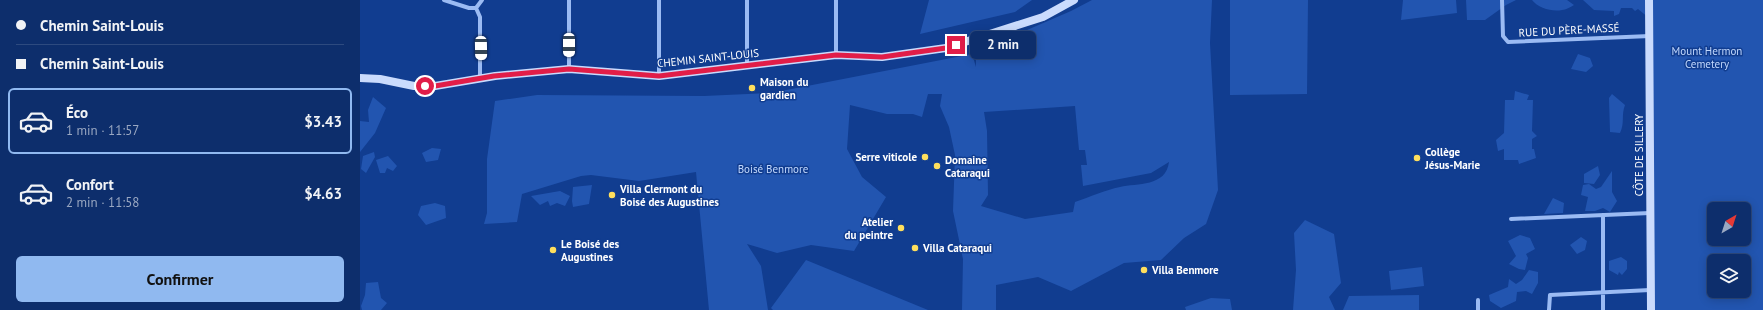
<!DOCTYPE html>
<html lang="fr">
<meta charset="utf-8">
<style>
:root{--surface:#0d2e6c;--page:#163672;--text:#f1f3f6;--muted:#9aa8c2;--line:#2d4a7f;--accent:#90b9f0}
body{margin:0;font-family:"PT Sans",sans-serif;background:var(--page);color:var(--text);height:100vh;display:flex;flex-direction:column;font-size:15px;white-space:nowrap}
*{box-sizing:border-box;margin:0}
p{font-size:13px;color:var(--muted)}
.icon{flex:none;width:22px;height:22px;fill:none;stroke:currentColor;stroke-width:2;stroke-linecap:round;stroke-linejoin:round}
.map{position:relative;flex:1;overflow:hidden}
.sheet{display:flex;flex-direction:column;background:var(--surface);width:360px}
.sheet>*{flex:none}
.hud{display:grid;align-content:center;height:88px;padding:0 16px;background:var(--surface)}
.needle{width:26px;rotate:39deg}
.tools{position:absolute;left:1347px;top:202px;display:grid;gap:8px}
.tools a{display:grid;place-items:center;width:44px;height:44px;border-radius:6px;background:var(--surface);box-shadow:0 2px 10px #0003,0 0 0 1px var(--line);font-size:20px}
.end{position:absolute;width:18px;height:18px;margin:-9px;border:5px solid #e11d48;background:#fff;box-shadow:0 0 0 2px #fff}
.from{border-radius:50%}
.bubble{position:absolute;height:28px;border-radius:6px;background:var(--surface);box-shadow:0 2px 10px #0003,0 0 0 1px var(--line);font-size:13px;font-weight:700;line-height:28px;text-align:center}
.car{position:absolute;width:12px;height:24px;margin:-12px -6px;border-radius:5px;box-shadow:0 0 3px 1px #0007;background:linear-gradient(#fff 24%,#345 0 40%,#fff 0 76%,#345 0 86%,#fff 0)}
.hud b{display:flex;align-items:center;gap:14px;height:38px;font-size:15px}
.hud b+b{border-top:1px solid var(--line)}
.hud i{width:10px;height:10px;background:var(--text)}
ul{padding:0;list-style:none}
li{display:flex;align-items:center;gap:12px;height:66px;margin:0 8px 6px;padding:0 8px;border:2px solid transparent;border-radius:6px}
li div{flex:1}
li b{display:block;font-size:15px}
li em{font-style:normal;font-weight:700}
li.selected{border-color:var(--accent)}
li>.icon{width:36px;height:36px;stroke-width:1.5}
.action{display:flex;gap:8px;margin-top:auto;padding:8px 16px}
.action a{flex:1;height:46px;border-radius:6px;background:var(--accent);color:#111;font-size:16px;font-weight:700;line-height:46px;text-align:center}
main{display:flex;flex:1;min-height:0}
.map>svg:first-child{display:block}
</style>
<main>
<section class="sheet">
<div class="hud">
<b><i class="from"></i>Chemin Saint-Louis</b>
<b><i></i>Chemin Saint-Louis</b>
</div>
<ul>
<li class="selected"><svg class="icon" aria-label="car" viewBox="0 0 24 24"><path d="M5 17H2v-5l4-1 3-4h7l3 4 3 1v5h-3M9 17h6M6 11h13"/><circle cx="7" cy="17" r="2"/><circle cx="17" cy="17" r="2"/></svg><div><b>Éco</b><p>1 min · 11:57</p></div><em>$3.43</em></li>
<li><svg class="icon" aria-label="car" viewBox="0 0 24 24"><path d="M5 17H2v-5l4-1 3-4h7l3 4 3 1v5h-3M9 17h6M6 11h13"/><circle cx="7" cy="17" r="2"/><circle cx="17" cy="17" r="2"/></svg><div><b>Confort</b><p>2 min · 11:58</p></div><em>$4.63</em></li>
</ul>
<div class="action"><a>Confirmer</a></div>
</section>
<div class="map">
<svg width="1403" height="310" viewBox="0 0 1403 310">
<rect width="100%" height="100%" fill="#113d90"/>
<path fill="#2255b0" fill-rule="evenodd" d="M 569,0 L 672,0 L 655,12 L 560,34 Z
M 732,0 L 852,0 L 850,43 L 858,190 L 846,224 L 824,238 L 801,260 L 764,263 L 711,291 L 678,277 L 636,285 L 636,310 L 602,310 L 603,259 L 593,211 L 595,155 L 589,127 L 580,106 L 582,94 L 568,94 L 562,117 L 553,114 L 527,114 L 490,105 L 487,149 L 502,177 L 526,197 L 494,251 L 451,245 L 417,253 L 387,244 L 401,266 L 408,310 L 349,310 L 336,172 L 279,181 L 231,175 L 221,176 L 162,194 L 157,222 L 124,224 L 127,213 L 127,159 L 135,101 L 177,95 L 344,96 L 411,93 L 612,54 L 616,67 L 616,52 L 711,11 ZM 715,106 L 719,150 L 725,150 L 727,165 L 721,165 L 723,186 L 791,173 L 809,162 C 806,187 777,183 760,187 C 745,190 730,197 715,202 L 713,212 L 665,219 L 621,206 L 628,195 L 627,131 L 624,112 Z
M 870,0 L 948,0 L 947,94 L 870,95 Z
M 1043,0 L 1096,0 L 1097,13 L 1041,20 Z
M 1106,0 L 1156,0 L 1146,5 L 1125,20 L 1107,20 Z
M 1172,0 L 1207,0 L 1214,5 C 1210,7 1206,10 1202,10 C 1192,12 1178,8 1172,0 Z
M 1223,0 L 1403,0 L 1403,310 L 1291,310 L 1289,18 L 1278,9 L 1275,11 L 1272,8 L 1261,8 L 1259,14 L 1254,16 L 1254,11 L 1234,10 ZM 1354,209 L 1384,209 L 1384,239 L 1354,239 ZM 1354,261 L 1384,261 L 1384,291 L 1354,291 Z
M 1218,54 L 1230,58 L 1233,66 L 1226,72 L 1211,69 Z
M 1155,91 L 1169,95 L 1167,100 L 1173,100 L 1172,131 L 1177,136 L 1172,139 L 1172,149 L 1174,149 L 1176,158 L 1159,164 L 1158,160 L 1144,160 L 1144,149 L 1138,151 L 1136,140 L 1144,133 L 1145,100 L 1154,100 Z
M 1252,94 L 1265,105 C 1261,115 1265,123 1260,133 L 1250,132 L 1249,98 Z
M 13,97 L 26,108 L 15,133 L 0,152 L 0,121 L 9,122 L 8,110 Z
M 72,148 L 81,149 L 78,160 L 66,162 L 62,153 Z
M 14,152 L 15,157 L 6,173 L 1,169 L 3,156 Z
M 28,156 L 37,166 L 33,171 L 27,168 L 25,173 L 20,173 L 16,160 Z
M 1238,166 L 1240,175 L 1234,184 L 1224,183 L 1224,174 Z
M 1252,171 L 1252,192 L 1257,201 L 1250,212 L 1243,208 L 1235,211 L 1225,211 L 1228,197 L 1221,195 L 1223,185 L 1229,184 L 1236,189 L 1241,187 Z
M 232,185 L 229,204 L 213,207 L 212,201 L 213,187 Z
M 200,191 L 210,196 L 205,206 L 197,203 L 190,206 L 188,201 L 180,205 L 171,196 Z
M 1193,198 L 1204,203 L 1203,213 L 1184,214 Z
M 75,203 L 85,206 L 86,218 L 66,225 L 58,215 L 61,206 Z
M 945,220 L 974,234 L 981,283 L 969,297 L 975,310 L 933,310 L 936,270 L 934,233 Z
M 1160,235 L 1170,238 L 1175,249 L 1166,254 L 1168,258 L 1165,270 L 1159,269 L 1149,264 L 1156,256 L 1148,241 Z
M 1221,237 L 1227,241 L 1225,250 L 1217,254 L 1210,245 Z
M 1261,257 L 1267,261 L 1267,269 L 1262,275 L 1259,272 L 1258,275 L 1249,270 L 1249,261 Z
M 446,260 L 568,310 L 413,310 L 411,308 Z
M 1062,267 L 1064,286 L 1031,290 L 1029,271 Z
M 1169,270 L 1178,272 L 1178,283 L 1172,294 L 1166,291 L 1157,292 L 1156,301 L 1141,308 L 1130,301 L 1129,295 L 1148,287 L 1149,279 L 1156,284 L 1162,280 Z
M 18,282 L 21,298 L 27,303 L 21,310 L 2,310 L 1,306 L 5,295 L 6,283 Z
M 1059,295 L 1059,310 L 983,310 L 989,296 Z
M 851,298 L 870,299 L 872,310 L 826,310 L 825,307 Z"/>
<g fill="none" stroke-linecap="round" stroke-linejoin="round">
<path stroke="#9bbbf3" stroke-width="4" d="M 84,0 L 109,8 L 116,8
M 1142,0 L 1143,36 L 1148,42 L 1290,36
M 116,8 L 120,17 L 120,78
M 116,8 L 122,0
M 476,55 L 476,0
M 387,65 L 387,0
M 209,69 L 209,0
M 299,76 L 299,0
M 1151,219 L 1290,213
M 1118,300 L 1118,310
M 1189,310 L 1190,295 L 1290,290
M 1243,310 L 1243,215"/>
<path stroke="#cadbfd" stroke-width="8" d="M 1289,0 L 1291,310
M 0,78 L 20,79 L 54,86 L 75,86 L 135,76 L 209,69 L 299,76 L 476,55 L 522,57 L 586,48 L 683,17 L 714,0"/>
</g>
<g fill="none" stroke-linecap="round" stroke-linejoin="round">
<path stroke="#e11d48" stroke-width="5" d="M 65,86 L 75,86 L 134,76 L 209,69 L 299,76 L 476,55 L 522,57 L 586,48 L 596,45"/>
</g>
<g fill="#ffdf5d" stroke="#113d90" stroke-width="1.5">
<circle cx="392" cy="88" r="4"/>
<circle cx="565" cy="157" r="4"/>
<circle cx="1057" cy="158" r="4"/>
<circle cx="577" cy="166" r="4"/>
<circle cx="252" cy="195" r="4"/>
<circle cx="541" cy="228" r="4"/>
<circle cx="555" cy="248" r="4"/>
<circle cx="193" cy="250" r="4"/>
<circle cx="784" cy="270" r="4"/>
</g>
<g text-anchor="middle" dominant-baseline="central" stroke-width="3" stroke-linejoin="round" paint-order="stroke">
<g font-size="11" fill="#fff" stroke="#113d90">
<text transform="translate(1209 30) rotate(-3)">RUE DU PÈRE-MASSÉ</text>
<text transform="translate(348 58) rotate(-6)">CHEMIN SAINT-LOUIS</text>
<text transform="translate(1279 155) rotate(-90)">CÔTE DE SILLERY</text>
</g>
<g font-size="11" fill="#c2d8fd" stroke="#113d90">
<text x="1347" y="51">Mount Hermon<tspan x="1347" dy="13">Cemetery</tspan></text>
<text x="413" y="169">Boisé Benmore</text>
</g>
<g font-size="11" font-weight="bold" fill="#fff" stroke="#113d90" text-anchor="start">
<text x="400" y="82">Maison du<tspan x="400" dy="13">gardien</tspan></text>
<text x="1065" y="152">Collège<tspan x="1065" dy="13">Jésus-Marie</tspan></text>
<text x="557" y="157" text-anchor="end">Serre viticole</text>
<text x="585" y="160">Domaine<tspan x="585" dy="13">Cataraqui</tspan></text>
<text x="260" y="189">Villa Clermont du<tspan x="260" dy="13">Boisé des Augustines</tspan></text>
<text x="533" y="222" text-anchor="end">Atelier<tspan x="533" dy="13">du peintre</tspan></text>
<text x="201" y="244">Le Boisé des<tspan x="201" dy="13">Augustines</tspan></text>
<text x="563" y="248">Villa Cataraqui</text>
<text x="792" y="270">Villa Benmore</text>
</g>
</g>
</svg>
<div class="tools">
<a><svg class="needle" viewBox="-14 -14 28 28"><path d="M0-13l5 13h-10z" fill="#e53935"/><path d="M0 13l5-13h-10z" fill="#9aa8c2"/></svg></a>
<a><svg class="icon" aria-label="layers" viewBox="0 0 24 24"><path d="M12 4l9 5-9 5-9-5zM3 14l9 5 9-5"/></svg></a>
</div>
<i class="end from" style="left:65px;top:86px"></i>
<i class="end" style="left:596px;top:45px"></i>
<div class="bubble" style="left:610px;top:31px;width:66px">2 min</div>
<i class="car" style="left:209px;top:45px;rotate:180deg"></i>
<i class="car" style="left:121px;top:48px;rotate:179deg"></i>
</div>
</main>
